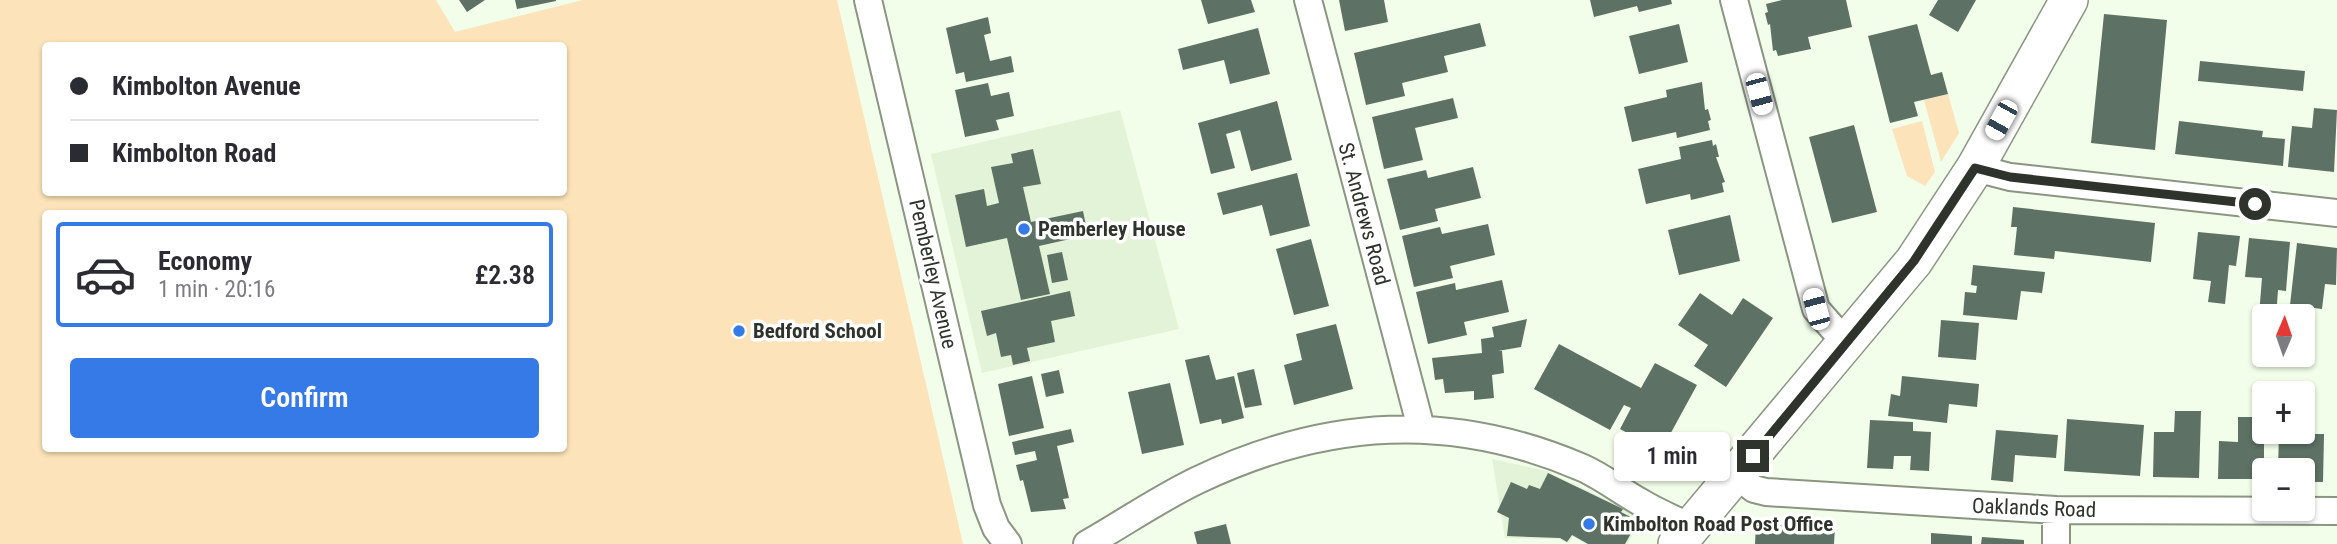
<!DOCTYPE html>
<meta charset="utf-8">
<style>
:root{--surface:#fff;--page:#f2f2f3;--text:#2b2b33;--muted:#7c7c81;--line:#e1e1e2;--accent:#367ae7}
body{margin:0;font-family:"Roboto Condensed",sans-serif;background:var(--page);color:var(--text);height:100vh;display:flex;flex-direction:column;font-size:26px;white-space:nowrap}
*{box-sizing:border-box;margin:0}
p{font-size:23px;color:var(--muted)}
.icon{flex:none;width:38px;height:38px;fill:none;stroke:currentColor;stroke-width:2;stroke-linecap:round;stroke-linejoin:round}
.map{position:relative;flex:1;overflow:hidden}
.details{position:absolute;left:42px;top:210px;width:525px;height:242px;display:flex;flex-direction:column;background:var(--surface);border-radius:7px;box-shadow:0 2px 5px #0004}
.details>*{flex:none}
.top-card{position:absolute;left:42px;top:42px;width:525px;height:154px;border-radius:7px;box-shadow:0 2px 5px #0004;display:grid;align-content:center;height:154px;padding:0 28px;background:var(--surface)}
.needle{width:46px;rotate:2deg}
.tools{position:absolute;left:2252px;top:304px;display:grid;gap:14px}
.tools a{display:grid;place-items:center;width:63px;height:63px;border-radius:7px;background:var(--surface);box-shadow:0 2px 5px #0004;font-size:35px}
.end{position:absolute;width:32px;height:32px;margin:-16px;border:9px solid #2e332b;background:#fff;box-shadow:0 0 0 4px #fff}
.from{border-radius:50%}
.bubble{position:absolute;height:49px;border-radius:7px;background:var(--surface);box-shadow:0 2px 5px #0004;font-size:23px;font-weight:600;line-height:49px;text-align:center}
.car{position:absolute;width:21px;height:42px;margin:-21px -10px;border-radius:9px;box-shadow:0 0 5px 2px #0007;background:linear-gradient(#fff 24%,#345 0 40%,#fff 0 76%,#345 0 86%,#fff 0)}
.top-card b{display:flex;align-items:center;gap:24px;height:66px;font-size:26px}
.top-card b+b{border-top:2px solid var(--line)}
.top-card i{width:18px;height:18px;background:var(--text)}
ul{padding:12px 0 0;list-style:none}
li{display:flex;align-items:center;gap:21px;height:105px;margin:0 14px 10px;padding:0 14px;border:4px solid transparent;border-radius:7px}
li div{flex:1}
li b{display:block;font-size:26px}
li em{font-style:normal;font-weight:600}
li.active{border-color:var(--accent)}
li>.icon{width:63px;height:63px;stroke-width:1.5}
.action{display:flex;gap:14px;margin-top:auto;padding:14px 28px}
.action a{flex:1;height:80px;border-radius:7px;background:var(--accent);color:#fff;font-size:28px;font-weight:600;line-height:80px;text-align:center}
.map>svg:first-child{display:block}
</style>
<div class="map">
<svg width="2337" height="544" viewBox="0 0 2337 544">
<rect width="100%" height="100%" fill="#f2fee9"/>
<path fill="#e3f3d8" d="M 1120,110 L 1179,329 L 982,373 L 931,154 Z
M 1492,459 L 1546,471 L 1643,517 L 1627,544 L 1586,544 L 1573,536 L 1568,544 L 1559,539 L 1505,538 Z"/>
<path fill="#fce3b9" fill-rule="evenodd" d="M 0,0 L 436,0 L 455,32 L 583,0 L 837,0 L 963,544 L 0,544 ZM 46,46 L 564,46 L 564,192 L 46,192 ZM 46,214 L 564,214 L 564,448 L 46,448 Z
M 1948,94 L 1959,133 L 1941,162 L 1924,100 Z
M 1922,121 L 1935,172 L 1925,186 L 1907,176 L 1892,129 Z"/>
<path fill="#5d7164" d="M 459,0 L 485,0 L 467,12 Z
M 515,0 L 556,0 L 556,1 L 517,9 Z
M 1201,0 L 1251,0 L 1255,12 L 1208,24 Z
M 1339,0 L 1384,0 L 1388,22 L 1345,31 Z
M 1590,0 L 1671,0 L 1672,4 L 1639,12 L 1637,6 L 1594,17 Z
M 1782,0 L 1846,0 L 1852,27 L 1808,37 L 1811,49 L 1778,56 L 1776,50 L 1773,51 L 1770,24 L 1768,25 L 1765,13 L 1768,12 L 1766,4 Z
M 1938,0 L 1976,0 L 1958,32 L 1929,15 Z
M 2104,14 L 2167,20 L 2155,150 L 2091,143 Z
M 988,17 L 991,33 L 984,35 L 990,61 L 1011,56 L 1014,72 L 966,82 L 964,72 L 956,74 L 946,28 Z
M 1480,23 L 1486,46 L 1444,56 L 1448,72 L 1402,83 L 1405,96 L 1366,105 L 1354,53 Z
M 1679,24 L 1688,62 L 1639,74 L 1629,36 Z
M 1917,24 L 1931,75 L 1942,72 L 1948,94 L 1914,102 L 1918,116 L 1890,123 L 1868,36 Z
M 1258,28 L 1270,74 L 1230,84 L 1224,60 L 1183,70 L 1178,49 Z
M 2200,61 L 2305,71 L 2303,91 L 2198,81 Z
M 1702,82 L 1705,110 L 1708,109 L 1711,120 L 1708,121 L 1710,130 L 1677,138 L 1676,132 L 1632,142 L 1624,107 L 1667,97 L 1666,90 Z
M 988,83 L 991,96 L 1009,92 L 1014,116 L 996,120 L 999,130 L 965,137 L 955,90 Z
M 1453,98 L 1458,118 L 1415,128 L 1423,160 L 1384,169 L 1372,117 Z
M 1277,101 L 1292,160 L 1251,171 L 1240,130 L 1226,134 L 1235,168 L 1211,174 L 1198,123 Z
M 2314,108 L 2337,110 L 2334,172 L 2288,167 L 2292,126 L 2312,128 Z
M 2179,121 L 2263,131 L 2262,137 L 2285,139 L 2283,166 L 2175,154 Z
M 1854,125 L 1877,212 L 1832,223 L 1809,137 Z
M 1712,140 L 1713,146 L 1716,144 L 1719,157 L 1716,157 L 1725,182 L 1722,183 L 1724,192 L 1691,200 L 1690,194 L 1646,204 L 1638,169 L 1681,159 L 1679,147 Z
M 1033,149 L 1041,184 L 1023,187 L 1031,222 L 1083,211 L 1088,235 L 1039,246 L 1050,294 L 1021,300 L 1007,238 L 966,247 L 955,195 L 984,189 L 987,206 L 999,203 L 991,167 L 1013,163 L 1011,154 Z
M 1473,167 L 1481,198 L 1435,209 L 1438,221 L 1400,230 L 1387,179 L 1426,170 L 1428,178 Z
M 1297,173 L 1310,226 L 1270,236 L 1262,205 L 1223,215 L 1217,193 Z
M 2013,207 L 2155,223 L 2151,262 L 2055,251 L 2054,259 L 2014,255 L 2017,227 L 2011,227 Z
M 1730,215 L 1740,261 L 1679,275 L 1668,230 Z
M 1488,224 L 1495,255 L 1450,266 L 1453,278 L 1414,287 L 1402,236 L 1440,227 L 1442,234 Z
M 2198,232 L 2240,236 L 2236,266 L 2229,265 L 2225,304 L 2208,302 L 2211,281 L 2193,279 Z
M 2249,238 L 2290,242 L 2286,291 L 2278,290 L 2276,317 L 2259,315 L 2262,278 L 2245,277 Z
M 1311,239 L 1329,306 L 1294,315 L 1276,249 Z
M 2297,243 L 2337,248 L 2336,285 L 2325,284 L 2322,309 L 2290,305 Z
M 1062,252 L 1068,280 L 1052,283 L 1047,255 Z
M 1973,265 L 2045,272 L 2042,293 L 2021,291 L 2017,320 L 1963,315 L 1965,292 L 1976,293 L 1977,286 L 1971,285 Z
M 1502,280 L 1509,312 L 1464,322 L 1467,335 L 1428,344 L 1416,292 L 1455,283 L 1456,290 Z
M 1070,291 L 1075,316 L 1051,321 L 1055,342 L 1027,348 L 1030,361 L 1013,365 L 1011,355 L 1001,357 L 996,333 L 987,336 L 981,311 Z
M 1700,293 L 1732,315 L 1743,298 L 1773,318 L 1726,387 L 1694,366 L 1708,345 L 1678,325 Z
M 1527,319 L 1521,347 L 1498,351 L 1502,351 L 1504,373 L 1492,375 L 1494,398 L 1474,400 L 1474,391 L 1445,393 L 1443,379 L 1435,380 L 1432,358 L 1482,353 L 1481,339 L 1494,337 L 1492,327 Z
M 1941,320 L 1979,323 L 1976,360 L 1938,357 Z
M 1336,324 L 1353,389 L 1294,405 L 1284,365 L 1302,360 L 1296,334 Z
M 1559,344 L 1641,388 L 1655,363 L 1697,385 L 1661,451 L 1620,429 L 1631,408 L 1624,405 L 1610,430 L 1534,389 Z
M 1209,355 L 1216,380 L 1234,376 L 1244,418 L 1222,424 L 1221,419 L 1200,424 L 1185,360 Z
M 1254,369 L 1262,405 L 1245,408 L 1237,373 Z
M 1059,370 L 1064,393 L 1046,397 L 1041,374 Z
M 1032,376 L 1044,428 L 1009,436 L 998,384 Z
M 1902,376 L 1979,384 L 1977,407 L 1949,404 L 1947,423 L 1888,416 L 1891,394 L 1900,396 Z
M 1170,383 L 1184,445 L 1142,454 L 1128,392 Z
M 2303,408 L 2313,408 L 2312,434 L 2324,434 L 2323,482 L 2303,482 L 2303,471 L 2278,471 L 2279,432 L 2303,432 Z
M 2175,411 L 2201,411 L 2199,478 L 2153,477 L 2154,432 L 2174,432 Z
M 2238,417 L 2264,417 L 2264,479 L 2218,479 L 2219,441 L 2238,442 Z
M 2067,419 L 2144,425 L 2140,476 L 2064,471 Z
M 1870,420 L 1913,422 L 1913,431 L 1931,432 L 1929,471 L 1910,470 L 1911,456 L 1894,456 L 1893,469 L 1867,468 Z
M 1071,429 L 1074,442 L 1057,446 L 1069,498 L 1063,499 L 1066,509 L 1031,512 L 1023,480 L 1020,481 L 1016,465 L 1037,460 L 1035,451 L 1015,455 L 1012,442 Z
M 1996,430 L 2058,435 L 2056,458 L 2015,455 L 2013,482 L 1991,480 Z
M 1548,473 L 1623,509 L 1621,512 L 1638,521 L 1625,544 L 1588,544 L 1572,535 L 1567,542 L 1560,538 L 1507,536 L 1509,518 L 1497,512 L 1511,482 L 1527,489 L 1529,485 L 1540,489 Z
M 1756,523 L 1835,527 L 1834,544 L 1755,544 Z
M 1226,524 L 1231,544 L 1197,544 L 1194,532 Z
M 1931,533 L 1972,536 L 1972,544 L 1931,544 Z
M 1982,537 L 2024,540 L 2024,544 L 1981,544 Z"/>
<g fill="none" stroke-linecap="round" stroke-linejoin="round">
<g stroke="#8a9582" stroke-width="30">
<path id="minor" d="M 868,0 L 987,505 L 996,528 L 1008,544
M 1308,0 L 1421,428
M 1734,0 L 1816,309 L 1846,343
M 1975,168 L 2010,177 L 2337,213
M 1737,475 L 1754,489 L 1766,492 L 2056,510 L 2337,511
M 2056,510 L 2056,544
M 1087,544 C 1124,523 1160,498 1198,480 C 1326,419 1451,411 1583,468 C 1603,477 1622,492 1642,503 C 1657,512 1674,519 1690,527"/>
</g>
<g stroke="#8a9582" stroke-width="40">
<path id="secondary" d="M 1677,544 L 1914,261 L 1975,168 L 2069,0"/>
</g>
<use href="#minor" stroke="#fff" stroke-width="26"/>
<use href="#secondary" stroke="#fff" stroke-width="37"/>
</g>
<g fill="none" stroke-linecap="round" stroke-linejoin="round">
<path stroke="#2e332b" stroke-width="9" d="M 1753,456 L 1914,261 L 1975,168 L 2010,177 L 2255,204"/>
</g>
<g fill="#367ae7" stroke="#fff" stroke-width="2.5">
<circle cx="1024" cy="229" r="7"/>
<circle cx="739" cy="331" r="7"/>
<circle cx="1589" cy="524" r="7"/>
</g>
<g text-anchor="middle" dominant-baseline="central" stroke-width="7" stroke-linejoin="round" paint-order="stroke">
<g font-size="21" fill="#2e332b" stroke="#fff">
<text transform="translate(1364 214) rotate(75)">St. Andrews Road</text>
<text transform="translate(933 274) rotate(77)">Pemberley Avenue</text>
<text transform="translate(2034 508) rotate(2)">Oaklands Road</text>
</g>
<g font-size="21" font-weight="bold" fill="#2e332b" stroke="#fff" text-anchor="start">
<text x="1038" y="229">Pemberley House</text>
<text x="753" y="331">Bedford School</text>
<text x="1603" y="524">Kimbolton Road Post Office</text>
</g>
</g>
</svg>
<div class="tools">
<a><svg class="needle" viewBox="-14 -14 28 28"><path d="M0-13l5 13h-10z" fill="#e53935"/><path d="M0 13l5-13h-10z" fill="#7c7c81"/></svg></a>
<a>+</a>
<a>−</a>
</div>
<i class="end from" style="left:2255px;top:204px"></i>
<i class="end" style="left:1753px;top:456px"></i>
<div class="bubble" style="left:1614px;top:432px;width:116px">1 min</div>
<i class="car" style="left:1759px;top:94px;rotate:165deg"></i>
<i class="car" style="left:2001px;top:120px;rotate:209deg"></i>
<i class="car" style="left:1816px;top:309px;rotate:345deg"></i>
<div class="top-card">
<b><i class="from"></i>Kimbolton Avenue</b>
<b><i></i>Kimbolton Road</b>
</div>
<section class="details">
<ul>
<li class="active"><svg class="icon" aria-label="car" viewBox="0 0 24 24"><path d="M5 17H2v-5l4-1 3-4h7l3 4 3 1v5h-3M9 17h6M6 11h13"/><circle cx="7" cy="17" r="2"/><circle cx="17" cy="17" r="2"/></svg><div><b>Economy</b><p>1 min · 20:16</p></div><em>£2.38</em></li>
</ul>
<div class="action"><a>Confirm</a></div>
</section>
</div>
